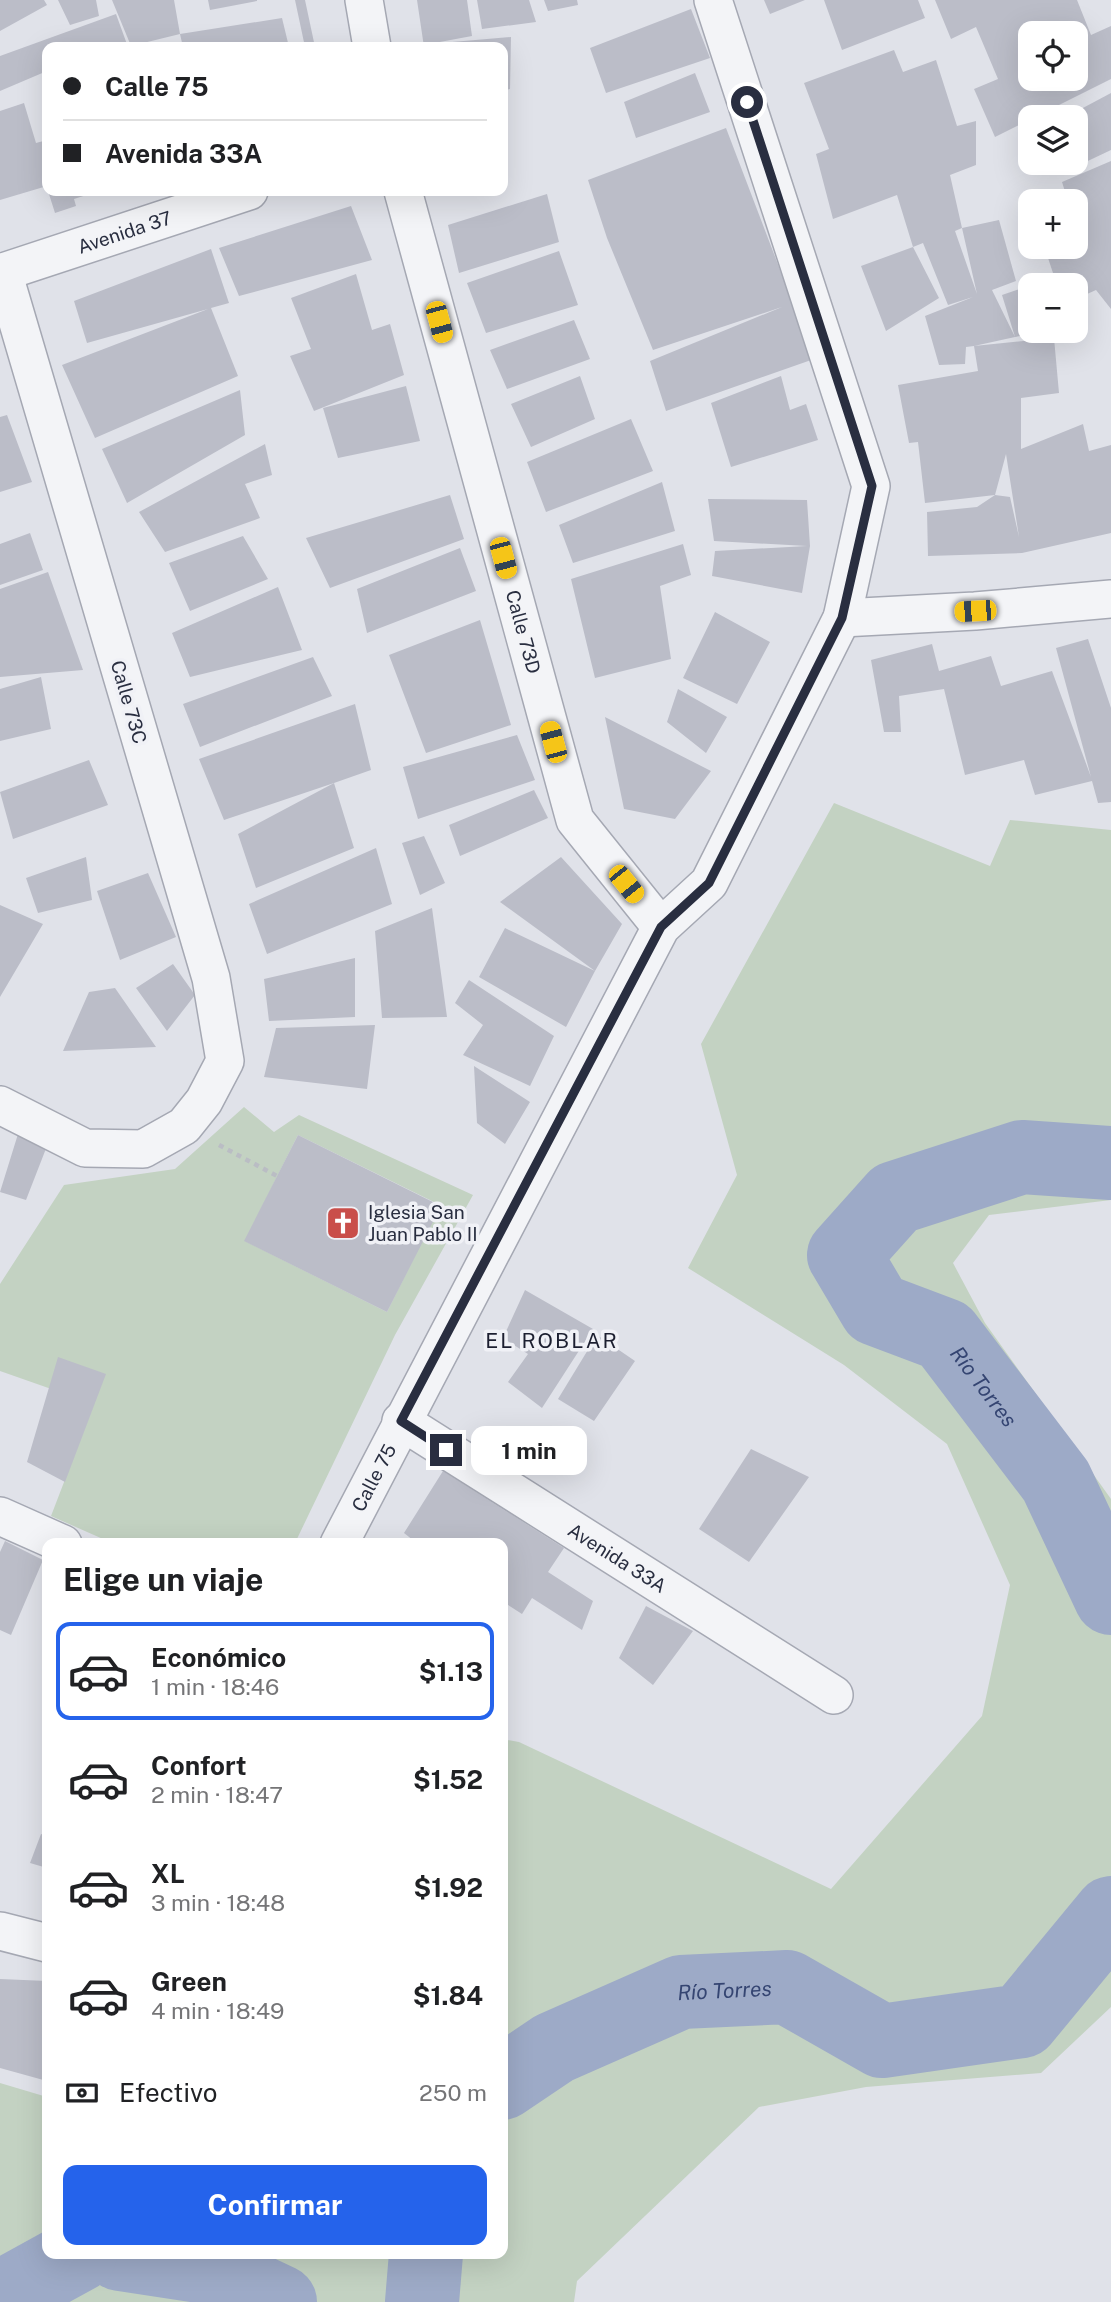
<!DOCTYPE html>
<html lang="es">
<meta charset="utf-8">
<style>
:root{--surface:#fff;--page:#f2f2f2;--text:#202124;--muted:#757577;--line:#e0e0e0;--accent:#2563eb}
body{margin:0;font-family:"Public Sans",sans-serif;background:var(--page);color:var(--text);height:100vh;display:flex;flex-direction:column;font-size:26px;white-space:nowrap}
*{box-sizing:border-box;margin:0}
p{font-size:23px;color:var(--muted)}
.icon{flex:none;width:38px;height:38px;fill:none;stroke:currentColor;stroke-width:2;stroke-linecap:round;stroke-linejoin:round}
.map{position:relative;flex:1;overflow:hidden}
.panel{position:absolute;left:42px;top:1538px;width:466px;height:721px;display:flex;flex-direction:column;background:var(--surface);border-radius:14px;box-shadow:0 7px 28px #0002}
.panel>*{flex:none}
.banner{position:absolute;left:42px;top:42px;width:466px;height:154px;border-radius:14px;box-shadow:0 7px 28px #0002;display:grid;align-content:center;height:154px;padding:0 21px;background:var(--surface)}
.tools{position:absolute;left:1018px;top:21px;display:grid;gap:14px}
.tools a{display:grid;place-items:center;width:70px;height:70px;border-radius:14px;background:var(--surface);box-shadow:0 7px 28px #0002;font-size:35px}
.end{position:absolute;width:32px;height:32px;margin:-16px;border:9px solid #292e40;background:#fff;box-shadow:0 0 0 4px #fff}
.from{border-radius:50%}
.bubble{position:absolute;height:49px;border-radius:14px;background:var(--surface);box-shadow:0 7px 28px #0002;font-size:23px;font-weight:700;line-height:49px;text-align:center}
.car{position:absolute;width:21px;height:42px;margin:-21px -10px;border-radius:9px;box-shadow:0 0 5px 2px #0007;background:linear-gradient(#f5c518 24%,#345 0 40%,#f5c518 0 76%,#345 0 86%,#f5c518 0)}
.banner b{display:flex;align-items:center;gap:24px;height:66px;font-size:26px}
.banner b+b{border-top:2px solid var(--line)}
.banner i{width:18px;height:18px;background:var(--text)}
ul{padding:0;list-style:none}
li{display:flex;align-items:center;gap:21px;height:98px;margin:0 14px 10px;padding:0 7px;border:4px solid transparent;border-radius:14px}
li div{flex:1}
li b{display:block;font-size:26px}
li em{font-style:normal;font-weight:700}
li.selected{border-color:var(--accent)}
li>.icon{width:63px;height:63px;stroke-width:1.5}
h2{padding:0 21px;font-size:32px;line-height:84px}
.pay{display:flex;align-items:center;gap:18px;height:77px;padding:0 21px;font-size:26px}
.pay p{margin-inline-start:auto}
.cta{display:flex;gap:14px;margin-top:auto;padding:14px 21px}
.cta a{flex:1;height:80px;border-radius:14px;background:var(--accent);color:#fff;font-size:28px;font-weight:700;line-height:80px;text-align:center}
.map>svg:first-child{display:block}
</style>
<div class="map">
<svg width="1111" height="2302" viewBox="0 0 1111 2302">
<rect width="100%" height="100%" fill="#e0e2e9"/>
<path fill="#c3d2c2" fill-rule="evenodd" d="M 834,803 L 990,866 L 1010,820 L 1111,830 L 1111,1200 L 989,1215 L 953,1263 L 985,1323 L 1111,1499 L 1111,2007 L 1041,2073 L 866,2087 L 759,2107 L 577,2281 L 574,2302 L 0,2302 L 0,2083 L 47,2097 L 47,2254 L 502,2254 L 502,1739 L 519,1742 L 831,1889 L 982,1716 L 1010,1585 L 947,1444 L 844,1365 L 688,1268 L 737,1175 L 701,1044 Z
M 244,1107 L 274,1132 L 299,1115 L 473,1195 L 395,1335 L 295,1543 L 112,1543 L 51,1516 L 94,1404 L 0,1371 L 0,1284 L 64,1185 L 175,1169 ZM 298,1135 L 440,1205 L 387,1312 L 245,1241 Z"/>
<g fill="none" stroke-linecap="round" stroke-linejoin="round">
<g stroke="#9daac7" stroke-width="74">
<path id="s1" d="M 1111,1163 L 1022,1157 L 895,1198 L 844,1255 L 876,1309 L 945,1335 L 1056,1481 L 1111,1598"/>
<path id="s2" d="M 502,2083 L 554,2048 L 681,1992 L 787,1987 L 882,2041 L 1022,2021 L 1111,1913"/>
<path d="M 120,2254 L 206,2267 L 280,2302"/>
<path d="M 0,2298 L 80,2254"/>
<path d="M 422,2302 L 426,2254"/>
</g>
</g>
<path fill="#bbbdc8" fill-rule="evenodd" d="M 0,0 L 44,0 L 47,5 L 0,31 Z
M 58,0 L 96,0 L 99,16 L 70,25 Z
M 112,0 L 174,0 L 180,34 L 131,46 Z
M 208,0 L 257,0 L 257,1 L 210,10 Z
M 295,0 L 305,0 L 315,47 L 305,47 Z
M 417,0 L 467,0 L 472,36 L 429,44 L 511,37 L 510,89 L 502,91 L 502,47 L 424,47 Z
M 477,0 L 529,0 L 536,22 L 482,29 Z
M 544,0 L 577,0 L 578,5 L 548,11 Z
M 764,0 L 805,0 L 770,14 Z
M 824,0 L 918,0 L 925,18 L 842,50 Z
M 935,0 L 1077,0 L 1091,35 L 1111,26 L 1111,79 L 995,137 L 974,89 L 998,79 L 976,27 L 951,39 ZM 1031,33 L 1076,33 L 1076,79 L 1031,79 Z
M 691,9 L 710,58 L 606,93 L 590,48 Z
M 116,14 L 128,47 L 47,47 L 47,71 L 0,91 L 0,56 Z
M 282,18 L 289,47 L 183,47 L 180,34 Z
M 894,50 L 903,72 L 936,60 L 957,126 L 976,121 L 976,165 L 950,175 L 962,228 L 955,231 L 977,294 L 962,228 L 999,220 L 1016,281 L 992,290 L 1015,337 L 974,346 L 1054,338 L 1059,393 L 1021,398 L 1021,449 L 1083,424 L 1089,451 L 1111,445 L 1111,533 L 1022,553 L 928,556 L 927,512 L 977,507 L 995,495 L 925,503 L 918,442 L 909,443 L 898,385 L 978,371 L 974,346 L 966,347 L 965,364 L 939,365 L 925,316 L 973,297 L 948,305 L 923,243 L 913,247 L 897,195 L 833,219 L 816,154 L 829,149 L 804,83 ZM 1006,454 L 1019,537 L 1010,497 L 995,495 Z
M 695,73 L 710,112 L 636,138 L 624,102 Z
M 1111,93 L 1111,150 L 1073,168 L 1071,163 L 1076,163 L 1076,117 L 1066,117 Z
M 24,103 L 36,143 L 47,140 L 47,186 L 0,200 L 0,111 Z
M 726,128 L 814,359 L 666,411 L 650,361 L 782,307 L 653,350 L 607,238 L 588,180 Z
M 1111,161 L 1111,309 L 1096,290 L 1076,299 L 1076,285 L 1057,285 L 1047,255 L 1064,247 L 1076,247 L 1076,241 L 1081,239 L 1076,226 L 1076,201 L 1068,201 L 1062,182 Z
M 48,191 L 99,191 L 74,199 L 76,206 L 55,213 Z
M 547,194 L 559,242 L 459,273 L 448,225 Z
M 351,206 L 372,260 L 239,296 L 219,248 Z
M 913,247 L 939,298 L 886,331 L 861,266 Z
M 211,249 L 229,303 L 211,308 L 238,376 L 95,438 L 62,365 L 208,309 L 87,343 L 74,301 Z
M 559,251 L 578,305 L 486,333 L 467,283 Z
M 356,274 L 372,330 L 390,324 L 404,375 L 314,411 L 290,356 L 311,349 L 291,298 Z
M 1031,285 L 1031,331 L 1043,332 L 1015,337 L 1002,295 Z
M 574,320 L 590,359 L 507,389 L 490,350 Z
M 580,376 L 595,419 L 531,447 L 511,404 Z
M 781,376 L 790,410 L 806,404 L 818,440 L 731,467 L 711,403 Z
M 406,386 L 420,441 L 338,458 L 323,408 Z
M 240,390 L 245,435 L 127,503 L 102,449 Z
M 7,415 L 32,482 L 0,492 L 0,417 Z
M 631,419 L 653,471 L 546,512 L 527,462 Z
M 265,444 L 272,475 L 245,484 L 260,518 L 165,552 L 139,512 Z
M 662,482 L 675,531 L 573,563 L 559,525 Z
M 450,495 L 464,539 L 330,588 L 306,538 Z
M 708,499 L 807,500 L 810,546 L 802,593 L 712,576 L 715,551 L 807,546 L 714,541 Z
M 30,533 L 43,570 L 0,585 L 0,544 Z
M 243,536 L 268,579 L 190,611 L 169,563 Z
M 683,544 L 691,575 L 660,586 L 671,659 L 595,678 L 571,579 Z
M 460,548 L 476,591 L 367,633 L 357,589 Z
M 48,572 L 83,670 L 0,677 L 0,589 Z
M 278,587 L 302,650 L 190,677 L 172,633 Z
M 715,612 L 770,642 L 737,704 L 683,678 Z
M 480,620 L 511,725 L 426,753 L 389,655 Z
M 1088,639 L 1111,708 L 1111,802 L 1098,803 L 1092,781 L 1035,795 L 1024,760 L 965,775 L 944,689 L 899,696 L 901,732 L 884,732 L 871,660 L 932,644 L 939,671 L 991,656 L 1001,686 L 1052,671 L 1091,777 L 1056,648 Z
M 313,657 L 332,696 L 200,747 L 183,704 Z
M 41,677 L 51,729 L 0,741 L 0,689 Z
M 678,689 L 727,717 L 706,753 L 667,722 Z
M 355,704 L 371,770 L 334,783 L 354,848 L 256,888 L 238,834 L 334,783 L 224,820 L 199,759 Z
M 605,717 L 711,771 L 675,819 L 624,809 Z
M 517,735 L 535,780 L 418,819 L 403,767 Z
M 89,760 L 108,805 L 13,839 L 0,792 Z
M 534,790 L 548,818 L 460,856 L 449,825 Z
M 424,836 L 445,883 L 420,895 L 402,843 Z
M 376,848 L 392,904 L 267,954 L 249,904 Z
M 86,857 L 92,900 L 38,913 L 26,878 Z
M 561,857 L 622,924 L 595,971 L 500,902 Z
M 148,873 L 176,937 L 120,960 L 97,891 Z
M 0,905 L 43,924 L 0,997 Z
M 432,908 L 447,1017 L 382,1018 L 375,931 Z
M 505,928 L 595,971 L 566,1027 L 479,977 Z
M 355,958 L 355,1017 L 269,1021 L 264,979 Z
M 173,964 L 195,995 L 167,1031 L 136,988 Z
M 469,980 L 554,1036 L 530,1086 L 463,1055 L 483,1025 L 455,1003 Z
M 115,988 L 156,1047 L 63,1051 L 89,992 Z
M 375,1025 L 367,1089 L 264,1077 L 276,1028 Z
M 474,1066 L 530,1102 L 505,1144 L 477,1123 Z
M 18,1134 L 47,1146 L 26,1200 L 0,1192 Z
M 298,1135 L 441,1206 L 387,1312 L 244,1241 Z
M 525,1290 L 593,1329 L 542,1408 L 508,1382 L 528,1354 L 503,1338 Z
M 597,1335 L 635,1361 L 594,1421 L 558,1399 Z
M 58,1357 L 106,1374 L 65,1482 L 27,1462 Z
M 751,1449 L 809,1477 L 749,1562 L 699,1529 Z
M 443,1471 L 564,1548 L 548,1572 L 593,1601 L 582,1630 L 532,1598 L 522,1614 L 502,1601 L 502,1544 L 418,1544 L 404,1533 Z
M 5,1541 L 43,1560 L 11,1635 L 0,1630 L 0,1552 Z
M 646,1606 L 693,1631 L 653,1685 L 619,1658 Z
M 41,1834 L 47,1836 L 47,1868 L 30,1863 Z
M 0,1979 L 47,1981 L 47,2081 L 0,2068 Z"/>
<g fill="none" stroke-linecap="round" stroke-linejoin="round">
<g stroke="#a5a8b3" stroke-width="40">
<g id="minor">
<path d="M 364,0 L 372,47"/>
<path id="s3" d="M 403,191 L 575,820 L 661,927"/>
<path id="s4" d="M 0,273 L 249,191"/>
<path d="M 842,618 L 975,611 L 1111,599"/>
<path d="M 0,1105 L 85,1148 L 143,1149 L 184,1126 L 204,1101 L 225,1061 L 211,978 L 3,272"/>
<path id="s5" d="M 401,1421 L 834,1695"/>
<path d="M 0,1516 L 63,1544"/>
<path id="s6" d="M 339,1544 L 661,927 L 709,883 L 842,618 L 871,486 L 713,0"/>
<path d="M 0,1931 L 47,1943"/>
</g>
</g>
<path stroke="#babdc4" stroke-width="4.5" stroke-dasharray="5 5" stroke-linecap="butt" d="M 219,1145 L 277,1176"/>
<use href="#minor" stroke="#f3f4f7" stroke-width="37"/>
</g>
<g fill="none" stroke-linecap="round" stroke-linejoin="round">
<path stroke="#292e40" stroke-width="9" d="M 446,1450 L 401,1421 L 661,927 L 709,883 L 842,618 L 872,486 L 747,102"/>
</g>
<defs>
<g id="church-square" transform="scale(1.75)"><rect x="-9" y="-9" width="18" height="18" rx="4" fill="#c94e4a" stroke="#f0f1f6"/><path d="M-1.2-6h2.4v3.5h3.3v2.4h-3.3V6h-2.4V-.1h-3.3v-2.4h3.3Z" fill="#fff"/></g>
</defs>
<g fill-rule="evenodd">
<use href="#church-square" x="343" y="1223"/>
</g>
<g text-anchor="middle" dominant-baseline="central" stroke-width="7" stroke-linejoin="round" paint-order="stroke">
<g font-size="19" fill="#292e40" stroke="#f0f1f6">
<text stroke="none"><textPath href="#s4" startOffset="131">Avenida 37</textPath></text>
<text stroke="none"><textPath href="#s3" startOffset="457">Calle 73D</textPath></text>
<text transform="translate(129 702) rotate(74)">Calle 73C</text>
<text stroke="none"><textPath href="#s6" startOffset="75">Calle 75</textPath></text>
<text stroke="none"><textPath href="#s5" startOffset="256">Avenida 33A</textPath></text>
</g>
<g font-size="19" fill="#292e40" stroke="#f0f1f6" text-anchor="start">
<text x="368" y="1212">Iglesia San<tspan x="368" dy="22">Juan Pablo II</tspan></text>
</g>
<g font-size="21" letter-spacing="2" fill="#1c1f30" stroke="#f0f1f6">
<text x="552" y="1340">EL ROBLAR</text>
</g>
<g font-size="21" font-style="italic" fill="#354572" stroke="#f0f1f6">
<text stroke="none"><textPath href="#s1" startOffset="500">Río Torres</textPath></text>
<text stroke="none"><textPath href="#s2" startOffset="245">Río Torres</textPath></text>
</g>
</g>
</svg>
<div class="tools">
<a><svg class="icon" aria-label="locate" viewBox="0 0 24 24"><circle cx="12" cy="12" r="6"/><path d="M12 2v4M12 18v4M2 12h4M18 12h4"/></svg></a>
<a><svg class="icon" aria-label="layers" viewBox="0 0 24 24"><path d="M12 4l9 5-9 5-9-5zM3 14l9 5 9-5"/></svg></a>
<a>+</a>
<a>−</a>
</div>
<i class="end from" style="left:747px;top:102px"></i>
<i class="end" style="left:446px;top:1450px"></i>
<div class="bubble" style="left:471px;top:1426px;width:116px">1 min</div>
<i class="car" style="left:439px;top:322px;rotate:165deg"></i>
<i class="car" style="left:503px;top:558px;rotate:165deg"></i>
<i class="car" style="left:975px;top:611px;rotate:267deg"></i>
<i class="car" style="left:553px;top:742px;rotate:345deg"></i>
<i class="car" style="left:626px;top:884px;rotate:141deg"></i>
<div class="banner">
<b><i class="from"></i>Calle 75</b>
<b><i></i>Avenida 33A</b>
</div>
<section class="panel">
<h2>Elige un viaje</h2>
<ul>
<li class="selected"><svg class="icon" aria-label="car" viewBox="0 0 24 24"><path d="M5 17H2v-5l4-1 3-4h7l3 4 3 1v5h-3M9 17h6M6 11h13"/><circle cx="7" cy="17" r="2"/><circle cx="17" cy="17" r="2"/></svg><div><b>Económico</b><p>1 min · 18:46</p></div><em>$1.13</em></li>
<li><svg class="icon" aria-label="car" viewBox="0 0 24 24"><path d="M5 17H2v-5l4-1 3-4h7l3 4 3 1v5h-3M9 17h6M6 11h13"/><circle cx="7" cy="17" r="2"/><circle cx="17" cy="17" r="2"/></svg><div><b>Confort</b><p>2 min · 18:47</p></div><em>$1.52</em></li>
<li><svg class="icon" aria-label="car" viewBox="0 0 24 24"><path d="M5 17H2v-5l4-1 3-4h7l3 4 3 1v5h-3M9 17h6M6 11h13"/><circle cx="7" cy="17" r="2"/><circle cx="17" cy="17" r="2"/></svg><div><b>XL</b><p>3 min · 18:48</p></div><em>$1.92</em></li>
<li><svg class="icon" aria-label="car" viewBox="0 0 24 24"><path d="M5 17H2v-5l4-1 3-4h7l3 4 3 1v5h-3M9 17h6M6 11h13"/><circle cx="7" cy="17" r="2"/><circle cx="17" cy="17" r="2"/></svg><div><b>Green</b><p>4 min · 18:49</p></div><em>$1.84</em></li>
</ul>
<div class="pay"><svg class="icon" aria-label="cash" viewBox="0 0 24 24"><path d="M3 7h18v10H3z"/><circle cx="12" cy="12" r="2"/></svg>Efectivo<p>250 m</p></div>
<div class="cta"><a>Confirmar</a></div>
</section>
</div>
